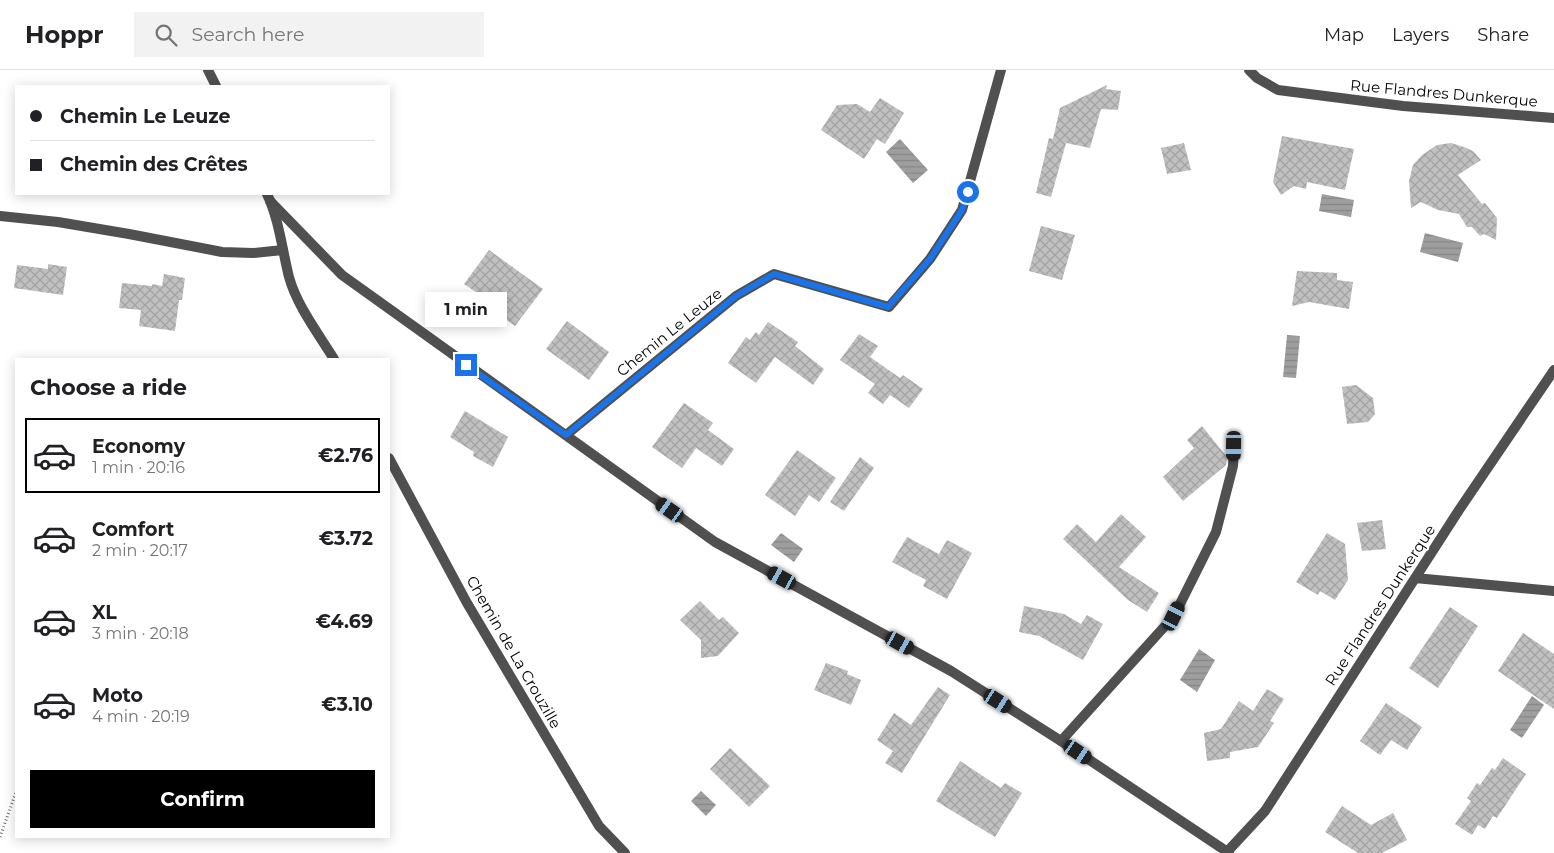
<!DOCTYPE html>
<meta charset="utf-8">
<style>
:root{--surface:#fff;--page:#f2f2f2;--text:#202124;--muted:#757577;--line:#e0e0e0;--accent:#000}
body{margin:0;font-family:Montserrat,sans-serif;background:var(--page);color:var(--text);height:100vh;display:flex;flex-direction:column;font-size:19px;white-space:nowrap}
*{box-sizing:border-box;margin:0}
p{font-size:16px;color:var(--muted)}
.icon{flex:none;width:28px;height:28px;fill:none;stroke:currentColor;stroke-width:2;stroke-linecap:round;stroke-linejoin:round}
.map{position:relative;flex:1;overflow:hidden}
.panel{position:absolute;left:15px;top:288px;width:375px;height:480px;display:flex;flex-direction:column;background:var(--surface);border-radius:0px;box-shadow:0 2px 12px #0003}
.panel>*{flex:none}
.guide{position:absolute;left:15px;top:15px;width:375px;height:110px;border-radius:0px;box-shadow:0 2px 12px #0003;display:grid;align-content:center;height:110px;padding:0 15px;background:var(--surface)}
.end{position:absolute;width:22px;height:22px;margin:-11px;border:6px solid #1a73e8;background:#fff;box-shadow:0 0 0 2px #fff}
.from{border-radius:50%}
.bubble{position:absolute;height:35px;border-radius:0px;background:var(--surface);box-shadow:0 2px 12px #0003;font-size:16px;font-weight:700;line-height:35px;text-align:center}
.car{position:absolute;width:15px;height:30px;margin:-15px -8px;border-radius:6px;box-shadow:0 0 4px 1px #0007;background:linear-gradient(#222 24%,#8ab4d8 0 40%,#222 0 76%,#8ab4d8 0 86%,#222 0)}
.guide b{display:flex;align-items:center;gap:18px;height:48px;font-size:19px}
.guide b+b{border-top:1px solid var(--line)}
.guide i{width:12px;height:12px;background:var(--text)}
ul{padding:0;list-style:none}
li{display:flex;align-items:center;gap:15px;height:75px;margin:0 10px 8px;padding:0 5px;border:2px solid transparent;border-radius:0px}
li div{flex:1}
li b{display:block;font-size:19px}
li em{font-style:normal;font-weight:700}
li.current{border-color:var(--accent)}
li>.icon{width:45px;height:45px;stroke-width:1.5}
h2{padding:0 15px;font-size:22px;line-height:60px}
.button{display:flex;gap:10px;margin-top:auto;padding:10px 15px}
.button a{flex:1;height:58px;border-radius:0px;background:var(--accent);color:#fff;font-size:20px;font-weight:700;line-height:58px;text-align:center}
header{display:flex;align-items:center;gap:30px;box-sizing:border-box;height:70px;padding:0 25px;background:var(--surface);border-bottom:1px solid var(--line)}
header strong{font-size:24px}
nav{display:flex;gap:28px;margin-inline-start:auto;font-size:18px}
.search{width:350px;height:45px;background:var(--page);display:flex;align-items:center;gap:12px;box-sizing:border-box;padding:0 18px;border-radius:0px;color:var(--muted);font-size:19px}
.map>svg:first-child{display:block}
</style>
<header>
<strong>Hoppr</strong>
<div class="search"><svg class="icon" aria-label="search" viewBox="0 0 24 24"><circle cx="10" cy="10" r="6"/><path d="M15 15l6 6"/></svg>Search here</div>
<nav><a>Map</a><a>Layers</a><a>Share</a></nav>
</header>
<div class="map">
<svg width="1554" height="783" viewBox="0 0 1554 783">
<defs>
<pattern id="water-rules" width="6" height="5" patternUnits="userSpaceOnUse" patternTransform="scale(1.25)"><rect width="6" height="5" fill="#9e9e9e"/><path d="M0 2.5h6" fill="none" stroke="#868686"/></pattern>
<pattern id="building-cross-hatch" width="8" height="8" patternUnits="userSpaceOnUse" patternTransform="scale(1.25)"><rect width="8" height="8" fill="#c0c0c0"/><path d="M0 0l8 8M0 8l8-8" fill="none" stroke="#a3a3a3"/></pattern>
</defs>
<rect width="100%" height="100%" fill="#fff"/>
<path fill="url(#water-rules)" d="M 900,69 L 928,100 L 913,113 L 886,82 Z
M 1322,124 L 1354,130 L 1351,147 L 1319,141 Z
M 1425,163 L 1463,173 L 1458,192 L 1420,182 Z
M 1287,265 L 1300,266 L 1296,308 L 1283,307 Z
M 781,463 L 803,479 L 794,492 L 771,475 Z
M 1199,579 L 1215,590 L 1197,622 L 1180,610 Z
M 1532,626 L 1544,635 L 1522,668 L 1510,660 Z
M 701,721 L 716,735 L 706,746 L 691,731 Z"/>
<path fill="url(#building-cross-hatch)" d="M 1107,15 L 1106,19 L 1121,21 L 1118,40 L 1101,39 L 1090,78 L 1066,73 L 1051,127 L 1036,123 L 1049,68 L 1053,69 L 1060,38 Z
M 880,28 L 904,43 L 885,74 L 877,69 L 864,89 L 821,60 L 837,35 L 857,34 L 870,42 Z
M 1282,66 L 1354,79 L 1345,120 L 1307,112 L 1306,119 L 1294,116 L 1281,125 L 1273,112 Z
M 1184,73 L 1191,100 L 1167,104 L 1161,78 Z
M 1451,73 L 1464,77 L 1473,81 L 1481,90 L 1458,105 L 1482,134 L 1485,133 L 1497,148 L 1496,170 L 1484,164 L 1480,166 L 1472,157 L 1467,157 L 1459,144 L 1438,140 L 1421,132 L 1411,138 L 1409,111 L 1413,95 L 1422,85 L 1437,75 Z
M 1041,156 L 1075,165 L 1062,210 L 1029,201 Z
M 489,180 L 543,219 L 515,256 L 482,232 L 485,228 L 464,214 Z
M 48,194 L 67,197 L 63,225 L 14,218 L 17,195 L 48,199 Z
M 1297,201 L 1337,203 L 1337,210 L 1353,212 L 1349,239 L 1309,232 L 1292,236 Z
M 164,204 L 185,208 L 182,230 L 179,230 L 175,261 L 139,256 L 141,240 L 119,238 L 122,213 L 152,216 L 152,214 L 162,216 Z
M 567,251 L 609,282 L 589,310 L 546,279 Z
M 768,252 L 798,272 L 795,276 L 824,299 L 813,315 L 775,287 L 756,313 L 728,293 L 746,267 L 750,270 L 756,262 L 759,265 Z
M 859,264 L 878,276 L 870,287 L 900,308 L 903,305 L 923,319 L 909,338 L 890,325 L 883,334 L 868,323 L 875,314 L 840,290 Z
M 1356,315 L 1373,328 L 1375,344 L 1368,352 L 1347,354 L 1342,317 Z
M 684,333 L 713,353 L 708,360 L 734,379 L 722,396 L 696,378 L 682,398 L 652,377 Z
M 465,341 L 508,367 L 493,397 L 473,386 L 474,382 L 450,367 Z
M 1202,356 L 1227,387 L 1226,395 L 1183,431 L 1163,407 L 1194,378 L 1187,370 Z
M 797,380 L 836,408 L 819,432 L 809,425 L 795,446 L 765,425 Z
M 860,387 L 874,398 L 844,441 L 830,432 Z
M 1121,444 L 1146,467 L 1119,497 L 1159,523 L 1147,542 L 1128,530 L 1063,469 L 1077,454 L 1096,472 Z
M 1382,450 L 1386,479 L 1362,481 L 1357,453 Z
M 1327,463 L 1345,474 L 1348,510 L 1335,530 L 1320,521 L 1318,525 L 1296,512 Z
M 907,467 L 939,484 L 947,470 L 972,483 L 947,529 L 923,516 L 926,510 L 892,492 Z
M 700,531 L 719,550 L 723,547 L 739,563 L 718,586 L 701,588 L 701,570 L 680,550 Z
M 1024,536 L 1064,544 L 1081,554 L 1087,545 L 1103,554 L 1083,590 L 1039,566 L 1019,562 Z
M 1450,537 L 1478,556 L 1438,618 L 1409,598 Z
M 1523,563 L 1554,584 L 1554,639 L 1498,601 Z
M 826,593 L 848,601 L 847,604 L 861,610 L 851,635 L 814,620 Z
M 938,617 L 950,625 L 902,703 L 885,693 L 893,681 L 877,670 L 894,643 L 911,655 Z
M 1267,619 L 1284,629 L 1270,651 L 1274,653 L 1258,677 L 1230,682 L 1230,688 L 1207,691 L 1204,663 L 1221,659 L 1239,631 L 1253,641 Z
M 1386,633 L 1422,657 L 1407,680 L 1391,670 L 1380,685 L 1360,671 Z
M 730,678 L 770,716 L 749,737 L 710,699 Z
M 1503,688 L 1526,704 L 1497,748 L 1493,746 L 1485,759 L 1478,755 L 1472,765 L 1455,754 L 1471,731 L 1467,728 L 1477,713 L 1480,715 L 1492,698 L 1495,700 Z
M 960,691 L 1001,718 L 1005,713 L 1022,723 L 995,767 L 936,731 Z
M 1342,736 L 1371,755 L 1393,743 L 1407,770 L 1382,783 L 1358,783 L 1325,762 Z"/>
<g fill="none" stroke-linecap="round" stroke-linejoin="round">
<path stroke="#727272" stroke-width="3" stroke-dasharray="1 2.5" stroke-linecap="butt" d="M 0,767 L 16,722"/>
<path stroke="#505050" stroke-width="10" d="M 1061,671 L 1174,546 L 1216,462 L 1233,396 L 1234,377"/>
<path stroke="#505050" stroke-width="10" d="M 1249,0 L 1257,8 L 1278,20 L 1403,36 L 1554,48
M 270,131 L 342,205 L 715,472 L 951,601 L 1061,671 L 1229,783
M 0,146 L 58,152 L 129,164 L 222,182 L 253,183 L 283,180
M 566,365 L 736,226 L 774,204 L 889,237 L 930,189 L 962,140 L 1001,0
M 1415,508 L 1554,521
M 1227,782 L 1265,741 L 1459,440 L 1554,300"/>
<path stroke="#505050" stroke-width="10" d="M 208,0 L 216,16
M 267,124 C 279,149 282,179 289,207 C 297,236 318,263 334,289
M 389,388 L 467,533 L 599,756 L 625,783"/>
</g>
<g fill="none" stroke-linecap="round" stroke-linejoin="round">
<path stroke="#1a73e8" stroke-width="6" d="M 466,295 L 566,365 L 736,226 L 774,204 L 888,237 L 930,189 L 962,140 L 968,122"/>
</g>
<g text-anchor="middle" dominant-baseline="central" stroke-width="4" stroke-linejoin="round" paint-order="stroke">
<g font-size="15" fill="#000" stroke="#fff">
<text transform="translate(1444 23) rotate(5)">Rue Flandres Dunkerque</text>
<text transform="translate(669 262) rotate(-39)">Chemin Le Leuze</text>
<text transform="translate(1380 535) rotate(-57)">Rue Flandres Dunkerque</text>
<text transform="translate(514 582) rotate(60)">Chemin de La Crouzille</text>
</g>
</g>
</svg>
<i class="end from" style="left:968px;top:122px"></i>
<i class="end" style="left:466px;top:295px"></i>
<div class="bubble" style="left:425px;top:222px;width:82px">1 min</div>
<i class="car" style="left:1234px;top:376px;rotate:181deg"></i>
<i class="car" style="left:670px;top:440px;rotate:305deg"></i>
<i class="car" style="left:782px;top:508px;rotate:299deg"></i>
<i class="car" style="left:1174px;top:546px;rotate:26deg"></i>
<i class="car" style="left:900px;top:573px;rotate:119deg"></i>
<i class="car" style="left:998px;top:631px;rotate:122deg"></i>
<i class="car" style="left:1078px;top:682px;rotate:124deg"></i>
<div class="guide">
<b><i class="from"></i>Chemin Le Leuze</b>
<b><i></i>Chemin des Crêtes</b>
</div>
<section class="panel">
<h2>Choose a ride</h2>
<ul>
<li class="current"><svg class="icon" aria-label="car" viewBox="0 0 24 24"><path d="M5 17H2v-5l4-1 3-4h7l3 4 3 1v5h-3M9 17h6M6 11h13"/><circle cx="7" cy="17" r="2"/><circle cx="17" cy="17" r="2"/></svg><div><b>Economy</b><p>1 min · 20:16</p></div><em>€2.76</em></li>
<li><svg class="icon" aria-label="car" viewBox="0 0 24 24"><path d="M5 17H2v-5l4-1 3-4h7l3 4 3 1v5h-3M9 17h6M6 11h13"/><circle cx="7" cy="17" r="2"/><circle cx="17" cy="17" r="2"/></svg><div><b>Comfort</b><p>2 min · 20:17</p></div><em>€3.72</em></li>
<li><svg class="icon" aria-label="car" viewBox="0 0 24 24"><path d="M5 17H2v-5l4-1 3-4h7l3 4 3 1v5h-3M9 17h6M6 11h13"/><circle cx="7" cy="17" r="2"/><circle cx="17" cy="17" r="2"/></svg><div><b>XL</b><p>3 min · 20:18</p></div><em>€4.69</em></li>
<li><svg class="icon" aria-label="car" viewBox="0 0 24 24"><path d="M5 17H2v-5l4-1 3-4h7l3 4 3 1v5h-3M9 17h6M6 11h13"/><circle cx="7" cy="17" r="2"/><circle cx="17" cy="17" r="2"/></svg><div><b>Moto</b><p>4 min · 20:19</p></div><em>€3.10</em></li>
</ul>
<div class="button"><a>Confirm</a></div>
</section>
</div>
